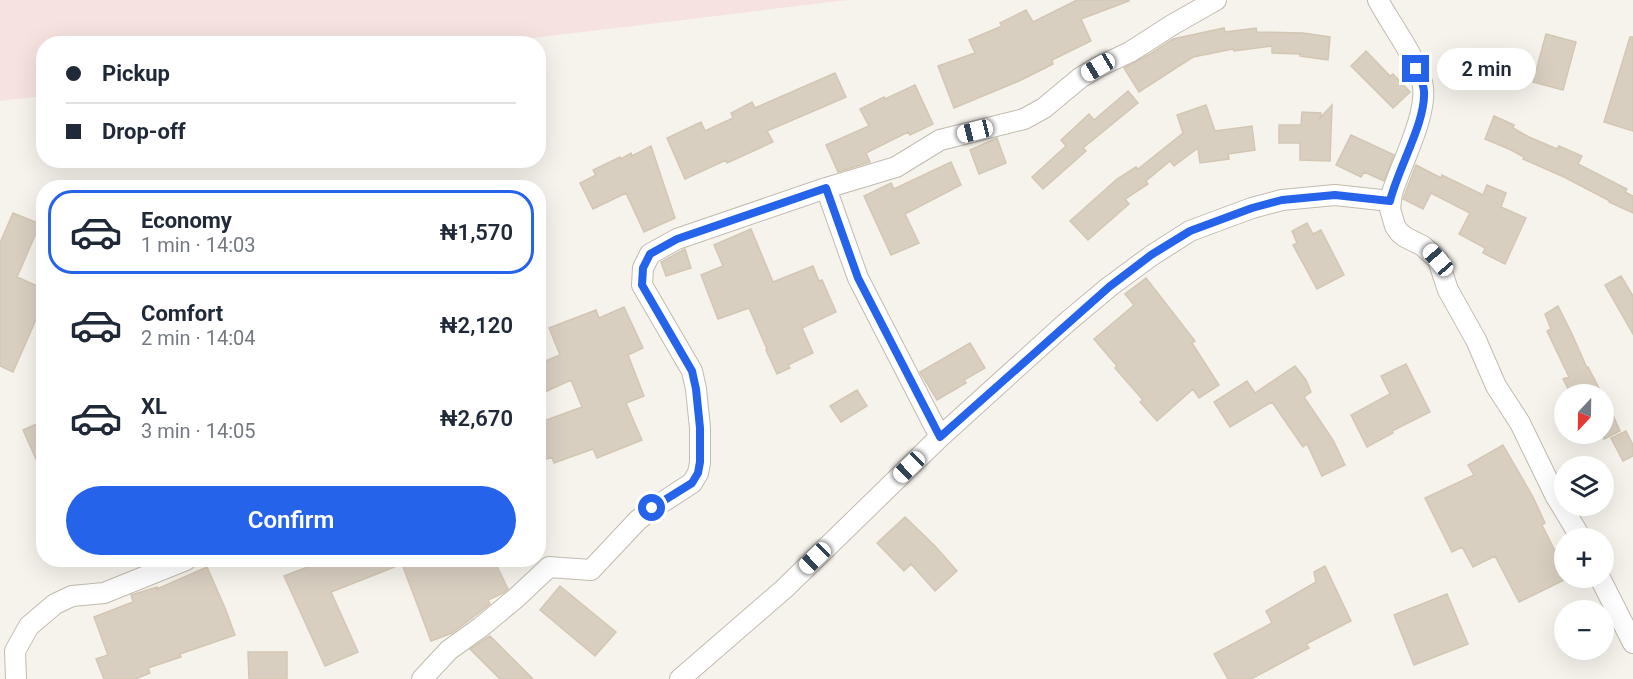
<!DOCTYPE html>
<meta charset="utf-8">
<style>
:root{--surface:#fff;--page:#f6f6f7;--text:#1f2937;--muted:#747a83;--line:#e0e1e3;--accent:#2563eb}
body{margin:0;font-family:Roboto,sans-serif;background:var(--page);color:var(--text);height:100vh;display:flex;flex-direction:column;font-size:22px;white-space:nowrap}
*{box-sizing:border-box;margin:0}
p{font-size:20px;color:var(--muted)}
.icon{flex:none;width:33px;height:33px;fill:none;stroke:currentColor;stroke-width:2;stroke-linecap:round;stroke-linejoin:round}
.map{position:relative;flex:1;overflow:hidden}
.sheet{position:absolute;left:36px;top:180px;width:510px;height:387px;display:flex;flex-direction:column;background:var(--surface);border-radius:24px;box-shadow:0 6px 24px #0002}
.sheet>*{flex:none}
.banner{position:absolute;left:36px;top:36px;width:510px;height:132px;border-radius:24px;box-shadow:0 6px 24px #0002;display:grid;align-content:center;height:132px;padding:0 30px;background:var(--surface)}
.needle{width:39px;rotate:202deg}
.fabs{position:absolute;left:1554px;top:384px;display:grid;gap:12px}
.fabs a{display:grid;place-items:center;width:60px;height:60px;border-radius:50%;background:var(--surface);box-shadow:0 6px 24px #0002;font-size:30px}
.end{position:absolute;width:27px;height:27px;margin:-14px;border:8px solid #2563eb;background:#fff;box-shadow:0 0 0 3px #fff}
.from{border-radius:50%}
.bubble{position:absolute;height:42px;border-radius:21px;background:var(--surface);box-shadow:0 6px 24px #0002;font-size:20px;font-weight:600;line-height:42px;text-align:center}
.car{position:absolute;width:18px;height:36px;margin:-18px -9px;border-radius:8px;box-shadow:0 0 4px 2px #0007;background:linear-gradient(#fff 24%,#345 0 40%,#fff 0 76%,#345 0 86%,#fff 0)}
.banner b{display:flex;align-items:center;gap:21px;height:57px;font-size:22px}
.banner b+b{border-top:2px solid var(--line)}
.banner i{width:15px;height:15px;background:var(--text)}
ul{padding:10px 0 0;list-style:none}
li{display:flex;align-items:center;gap:18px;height:84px;margin:0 12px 9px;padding:0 18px;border:3px solid transparent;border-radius:24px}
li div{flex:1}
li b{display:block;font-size:22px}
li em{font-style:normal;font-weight:600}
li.active{border-color:var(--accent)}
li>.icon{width:54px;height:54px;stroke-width:1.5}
.action{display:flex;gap:12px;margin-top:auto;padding:12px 30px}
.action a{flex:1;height:69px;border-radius:36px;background:var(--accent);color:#fff;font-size:24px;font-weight:600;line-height:69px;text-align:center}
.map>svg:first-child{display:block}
</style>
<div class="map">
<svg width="1633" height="679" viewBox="0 0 1633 679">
<rect width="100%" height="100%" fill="#f6f3ec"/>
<path fill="#f6e3e0" d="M 0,0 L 848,0 L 483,44 L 44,44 L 43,96 L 0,101 Z"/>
<path fill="#d8cfc1" stroke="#d3c7b4" stroke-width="1.5" d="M 1077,0 L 1128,0 L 1129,1 L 1081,19 L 1091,41 L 1052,60 L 1053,64 L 1019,81 L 954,108 L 938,66 L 975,53 L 969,40 L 1002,26 L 1000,23 L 1026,10 L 1033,22 Z
M 1224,28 L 1225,32 L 1256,28 L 1257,32 L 1303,33 L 1330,37 L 1328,60 L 1300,56 L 1300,54 L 1272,53 L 1272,46 L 1234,51 L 1233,49 L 1193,57 L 1139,92 L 1124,68 L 1150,54 L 1173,39 Z
M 1546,34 L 1576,42 L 1563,90 L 1533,82 Z
M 1630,37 L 1633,37 L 1633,131 L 1604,122 Z
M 1366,51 L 1390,76 L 1393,74 L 1410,92 L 1393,108 L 1351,66 Z
M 835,73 L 846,97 L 767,131 L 773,142 L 727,163 L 726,160 L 685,179 L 667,138 L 701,122 L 705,131 L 733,118 L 731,113 L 752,102 L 755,108 Z
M 915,85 L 933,124 L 910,135 L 908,132 L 866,153 L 870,162 L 838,172 L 826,145 L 869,126 L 860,109 L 884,97 L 885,99 Z
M 1128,91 L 1138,103 L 1083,148 L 1086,151 L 1043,189 L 1032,177 L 1066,146 L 1061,140 L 1089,114 L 1094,120 Z
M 1206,105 L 1215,131 L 1252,126 L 1255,150 L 1228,154 L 1229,159 L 1200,163 L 1198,148 L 1174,166 L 1170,161 L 1146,181 L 1148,184 L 1125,199 L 1129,204 L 1088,240 L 1070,221 L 1117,179 L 1136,167 L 1138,169 L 1183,133 L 1177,115 Z
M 1332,105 L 1330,161 L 1300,160 L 1300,143 L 1279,143 L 1279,125 L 1301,125 L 1302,112 L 1321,113 L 1320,118 Z
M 1494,116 L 1514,125 L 1513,128 L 1529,137 L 1557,149 L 1559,146 L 1582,156 L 1578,164 L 1627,189 L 1625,192 L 1633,196 L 1633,213 L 1609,202 L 1610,201 L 1564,177 L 1523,159 L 1524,157 L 1509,149 L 1485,139 Z
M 1351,135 L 1394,155 L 1384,181 L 1364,172 L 1361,177 L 1336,165 Z
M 997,138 L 1006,163 L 979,174 L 970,150 Z
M 651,146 L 675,218 L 644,232 L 626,193 L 593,209 L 580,183 L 596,175 L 593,170 L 620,157 L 621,159 L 631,153 L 632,156 Z
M 951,162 L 961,185 L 905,214 L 919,243 L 891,255 L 864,196 L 891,183 L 894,189 Z
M 1416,165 L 1441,178 L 1442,175 L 1483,195 L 1487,185 L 1506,193 L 1501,207 L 1526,218 L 1505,264 L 1483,253 L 1485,248 L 1459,234 L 1470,213 L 1431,193 L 1423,209 L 1403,199 Z
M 13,213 L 40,224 L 17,277 L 44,289 L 44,318 L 38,315 L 13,372 L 0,366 L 0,243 Z
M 1307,223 L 1313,234 L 1321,230 L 1344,275 L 1317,289 L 1293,245 L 1297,243 L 1292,231 Z
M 751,229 L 773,282 L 813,266 L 819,281 L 822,280 L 836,312 L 802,328 L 813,353 L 788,365 L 790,368 L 777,374 L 766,350 L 767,349 L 749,308 L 718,319 L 701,275 L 723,266 L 714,245 Z
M 685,249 L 691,268 L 666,276 L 661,262 Z
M 1621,276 L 1633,296 L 1633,334 L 1605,285 Z
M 1146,278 L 1195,341 L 1192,343 L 1219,385 L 1199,398 L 1193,389 L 1157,421 L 1140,402 L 1143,400 L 1115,368 L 1117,366 L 1094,339 L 1134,305 L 1125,294 Z
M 1558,306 L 1572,334 L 1587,368 L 1588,367 L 1602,394 L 1571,394 L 1563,379 L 1569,377 L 1547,331 L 1551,329 L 1545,314 Z
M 624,307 L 643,348 L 628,355 L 644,396 L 626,403 L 642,440 L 597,458 L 593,449 L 554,463 L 552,457 L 538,462 L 538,423 L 582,407 L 571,380 L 538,395 L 538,364 L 560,355 L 549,328 L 596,310 L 599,318 Z
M 970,343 L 985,368 L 964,380 L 966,383 L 937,400 L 920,372 Z
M 1406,364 L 1430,412 L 1392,431 L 1393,433 L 1367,447 L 1351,415 L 1390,394 L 1381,376 Z
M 1295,366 L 1306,380 L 1311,392 L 1304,397 L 1333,440 L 1345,465 L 1322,476 L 1307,444 L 1303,447 L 1272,402 L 1230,427 L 1214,402 L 1247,381 L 1255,393 Z
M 857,390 L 867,406 L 841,422 L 830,406 Z
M 1604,395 L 1620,431 L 1604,439 Z
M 44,421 L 44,477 L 23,430 Z
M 1626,431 L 1633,445 L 1633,456 L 1623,461 L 1611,438 Z
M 1503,445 L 1533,497 L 1545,523 L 1542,525 L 1564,569 L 1564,578 L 1568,578 L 1519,602 L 1495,556 L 1473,567 L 1462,547 L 1452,552 L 1425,498 L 1474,475 L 1468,465 Z
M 905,517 L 935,546 L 957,571 L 935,591 L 911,564 L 904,571 L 877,543 Z
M 326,560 L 494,560 L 508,589 L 503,593 L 488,600 L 490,604 L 452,633 L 431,641 L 402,564 L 331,592 L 358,652 L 325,666 L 284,576 Z
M 1325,566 L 1351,621 L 1306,644 L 1309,648 L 1251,679 L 1228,679 L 1214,654 L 1272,623 L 1266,611 L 1316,582 L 1314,572 Z
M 207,567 L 225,608 L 235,635 L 180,654 L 181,657 L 148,668 L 150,673 L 135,679 L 104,679 L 96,659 L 108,655 L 94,617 L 133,602 L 131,595 L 157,587 L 157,589 Z
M 560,586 L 616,632 L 595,656 L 540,610 Z
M 1447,594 L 1468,644 L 1414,665 L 1394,615 Z
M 490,636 L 533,679 L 500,679 L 470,649 Z
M 248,652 L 287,652 L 287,679 L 249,679 Z"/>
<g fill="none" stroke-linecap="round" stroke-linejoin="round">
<g stroke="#c2bbae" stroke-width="22">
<path id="street" d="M 1378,0 C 1391,25 1415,55 1422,82 C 1430,110 1401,164 1392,193 L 1390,209 L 1395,226 L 1399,232 L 1405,237 L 1423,246 L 1438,260 L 1448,290 L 1476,340 L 1496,386 L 1520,423 L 1555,495 L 1581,538
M 826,188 L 858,278 L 940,437
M 1600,578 L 1633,643
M 16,679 L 15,651 L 29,626 L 55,604 L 72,596 L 104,593 L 186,560
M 422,679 L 449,650 L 481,627 L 516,598 L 549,567 L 591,570 L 638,520 L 652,509 L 692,483 L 698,473 L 700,463 L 700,428 L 696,389 L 692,371 L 642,285 L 643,268 L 650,254 L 677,239 L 826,188 L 896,167 L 940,140 L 1024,119 L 1044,108 L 1080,78 L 1098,67 L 1130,52 L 1172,25 L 1216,0
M 680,679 L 784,589 L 940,437 L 1066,323 L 1109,287 L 1151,256 L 1190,231 L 1252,208 L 1282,200 L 1335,195 L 1390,201"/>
</g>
<use href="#street" stroke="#fff" stroke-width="20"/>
</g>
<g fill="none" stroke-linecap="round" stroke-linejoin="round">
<path stroke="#2563eb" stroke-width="8" d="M 652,508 L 692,483 L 698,473 L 700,462 L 700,428 L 696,389 L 692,371 L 642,285 L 643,268 L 650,254 L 677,239 L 826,188 L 858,278 L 940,437 L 1109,287 L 1151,255 L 1190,231 L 1252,208 L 1282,200 L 1335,195 L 1390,201 C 1398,168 1426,122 1424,91 C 1423,82 1420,76 1416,69"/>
</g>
</svg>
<div class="fabs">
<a><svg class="needle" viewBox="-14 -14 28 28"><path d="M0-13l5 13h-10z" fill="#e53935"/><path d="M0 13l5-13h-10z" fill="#747a83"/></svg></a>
<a><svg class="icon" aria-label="layers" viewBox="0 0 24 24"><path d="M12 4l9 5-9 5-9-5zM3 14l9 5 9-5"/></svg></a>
<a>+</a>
<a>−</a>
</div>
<i class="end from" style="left:652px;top:508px"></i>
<i class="end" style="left:1416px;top:69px"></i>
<div class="bubble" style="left:1437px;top:48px;width:99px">2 min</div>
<i class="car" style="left:1098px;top:67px;rotate:239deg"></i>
<i class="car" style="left:975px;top:131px;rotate:256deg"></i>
<i class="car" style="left:1438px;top:260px;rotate:319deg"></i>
<i class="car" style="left:909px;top:467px;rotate:226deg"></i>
<i class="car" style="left:815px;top:558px;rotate:226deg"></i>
<div class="banner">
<b><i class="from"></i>Pickup</b>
<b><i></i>Drop-off</b>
</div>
<section class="sheet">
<ul>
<li class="active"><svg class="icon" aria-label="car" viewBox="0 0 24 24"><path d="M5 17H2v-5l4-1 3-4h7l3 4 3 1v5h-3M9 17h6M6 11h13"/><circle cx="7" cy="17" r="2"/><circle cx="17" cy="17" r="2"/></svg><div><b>Economy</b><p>1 min · 14:03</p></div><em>₦1,570</em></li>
<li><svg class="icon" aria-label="car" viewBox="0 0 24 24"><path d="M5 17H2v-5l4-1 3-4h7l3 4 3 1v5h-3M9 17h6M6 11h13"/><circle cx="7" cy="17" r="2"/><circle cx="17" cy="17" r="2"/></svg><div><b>Comfort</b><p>2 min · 14:04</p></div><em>₦2,120</em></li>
<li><svg class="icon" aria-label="car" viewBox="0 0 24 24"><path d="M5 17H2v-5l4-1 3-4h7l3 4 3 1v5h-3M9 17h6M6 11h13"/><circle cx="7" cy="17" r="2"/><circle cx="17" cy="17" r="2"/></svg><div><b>XL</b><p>3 min · 14:05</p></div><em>₦2,670</em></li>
</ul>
<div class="action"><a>Confirm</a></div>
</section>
</div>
